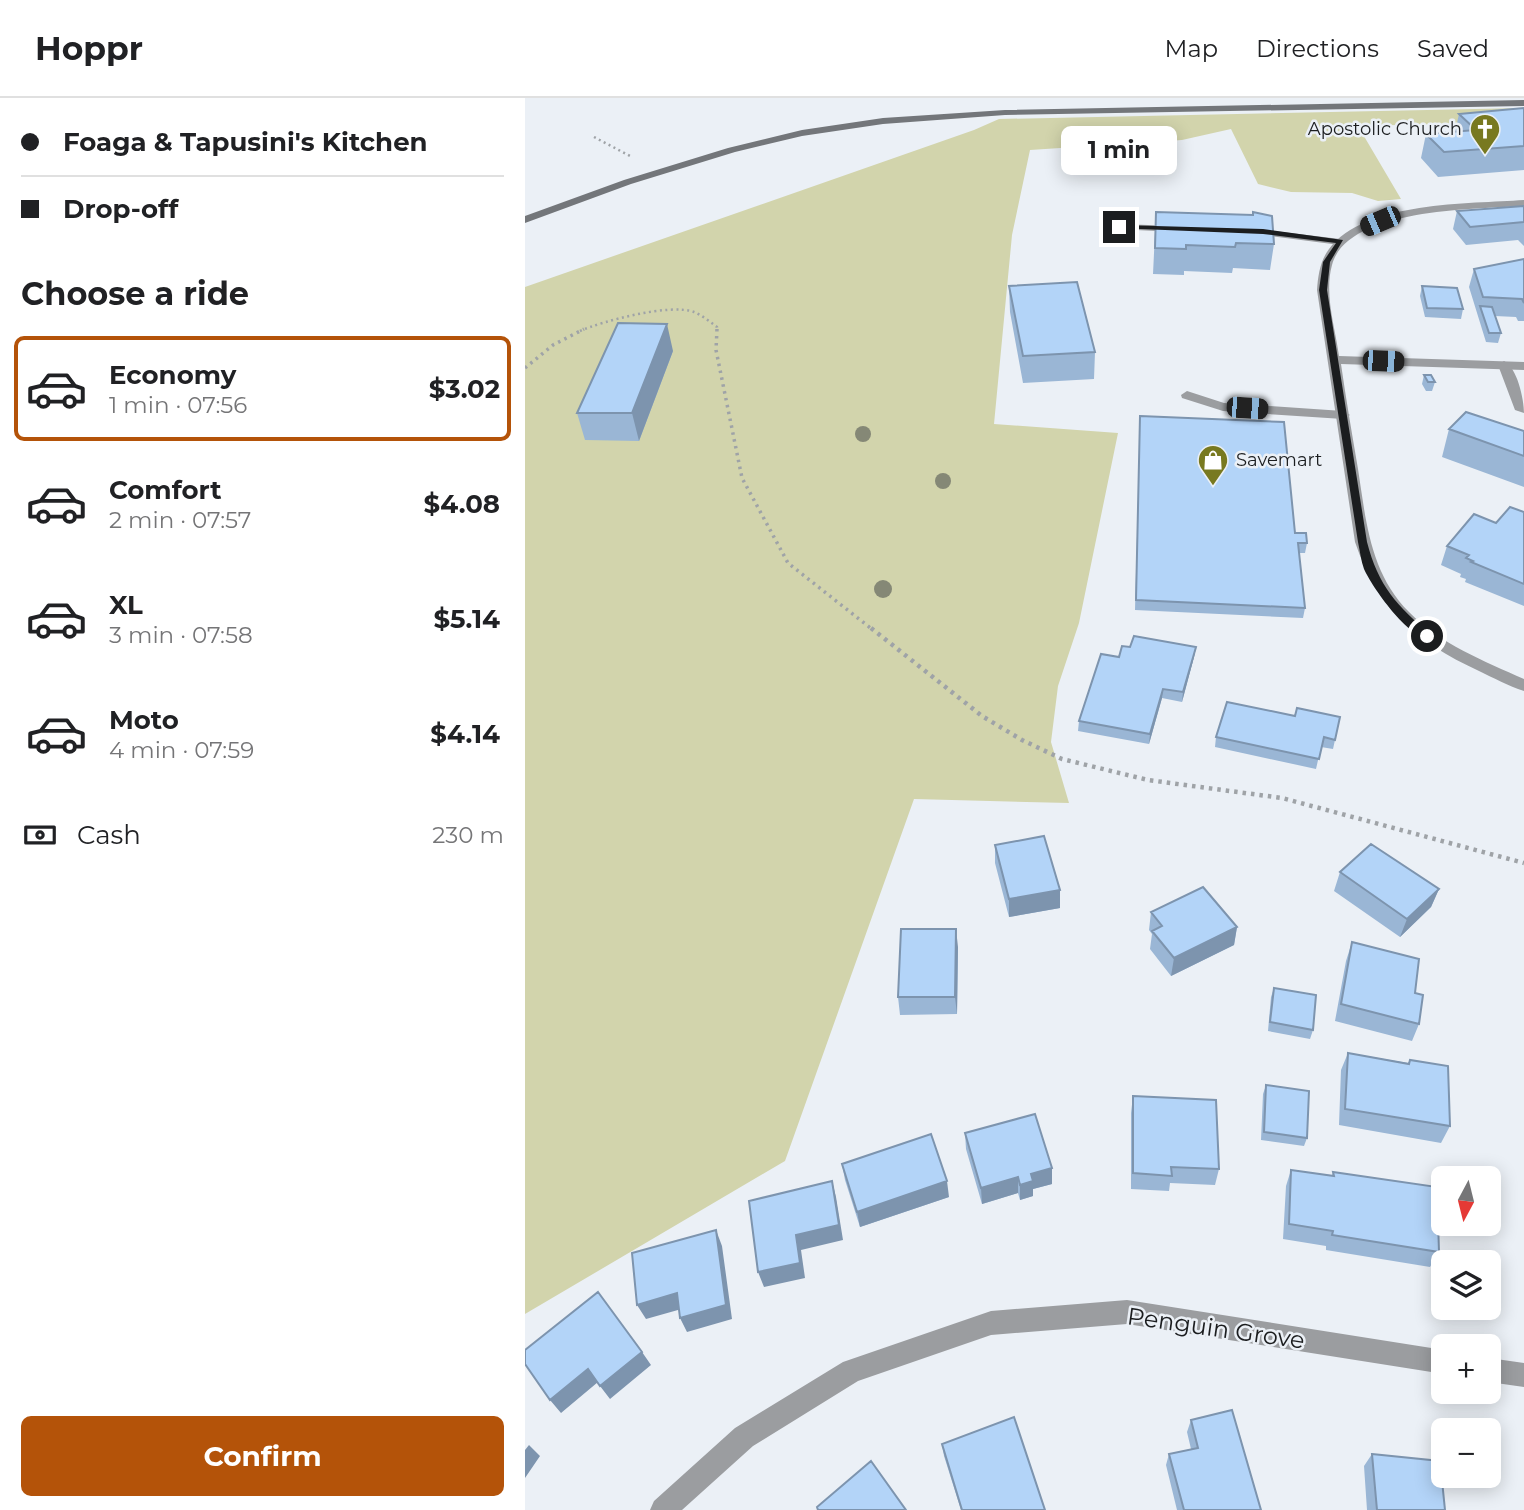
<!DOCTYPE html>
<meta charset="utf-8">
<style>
:root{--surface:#fff;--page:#f6f6f6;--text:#202124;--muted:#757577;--line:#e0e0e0;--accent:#b45309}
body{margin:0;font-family:Montserrat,sans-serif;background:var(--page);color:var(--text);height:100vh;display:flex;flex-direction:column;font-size:26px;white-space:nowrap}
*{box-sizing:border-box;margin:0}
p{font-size:23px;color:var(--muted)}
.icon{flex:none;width:38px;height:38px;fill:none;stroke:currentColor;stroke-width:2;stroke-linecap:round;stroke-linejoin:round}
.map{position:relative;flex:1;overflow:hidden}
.drawer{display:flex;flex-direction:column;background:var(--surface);width:525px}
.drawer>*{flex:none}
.top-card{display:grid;align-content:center;height:154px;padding:0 21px;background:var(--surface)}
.needle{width:46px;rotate:187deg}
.tools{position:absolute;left:906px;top:1068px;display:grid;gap:14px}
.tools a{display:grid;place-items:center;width:70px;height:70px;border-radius:10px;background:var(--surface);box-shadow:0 4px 18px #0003;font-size:35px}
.end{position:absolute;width:32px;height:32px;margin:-16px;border:9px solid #1b1d1f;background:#fff;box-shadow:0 0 0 4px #fff}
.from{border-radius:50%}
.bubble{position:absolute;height:49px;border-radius:10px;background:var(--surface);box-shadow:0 4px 18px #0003;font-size:23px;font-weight:700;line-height:49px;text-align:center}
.car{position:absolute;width:21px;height:42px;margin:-21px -10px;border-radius:9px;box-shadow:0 0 5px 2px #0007;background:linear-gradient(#222 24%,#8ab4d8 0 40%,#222 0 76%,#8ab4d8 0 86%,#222 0)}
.top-card b{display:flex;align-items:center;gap:24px;height:66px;font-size:26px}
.top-card b+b{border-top:2px solid var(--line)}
.top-card i{width:18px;height:18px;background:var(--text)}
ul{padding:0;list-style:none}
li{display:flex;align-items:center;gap:21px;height:105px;margin:0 14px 10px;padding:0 7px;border:4px solid transparent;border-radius:10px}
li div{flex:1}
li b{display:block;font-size:26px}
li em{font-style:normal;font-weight:700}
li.active{border-color:var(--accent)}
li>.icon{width:63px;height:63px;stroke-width:1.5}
h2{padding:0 21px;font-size:32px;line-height:84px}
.pay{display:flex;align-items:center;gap:18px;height:77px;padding:0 21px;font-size:26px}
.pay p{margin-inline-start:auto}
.cta{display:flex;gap:14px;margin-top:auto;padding:14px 21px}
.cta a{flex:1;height:80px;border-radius:10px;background:var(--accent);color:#fff;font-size:28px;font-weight:700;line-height:80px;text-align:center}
header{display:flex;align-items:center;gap:42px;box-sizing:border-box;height:98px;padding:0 35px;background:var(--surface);border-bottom:2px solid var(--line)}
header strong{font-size:33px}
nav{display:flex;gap:38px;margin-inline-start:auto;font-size:24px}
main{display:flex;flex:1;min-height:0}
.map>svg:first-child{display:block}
</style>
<header>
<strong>Hoppr</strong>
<nav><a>Map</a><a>Directions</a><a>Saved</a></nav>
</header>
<main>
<section class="drawer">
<div class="top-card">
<b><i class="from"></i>Foaga &amp; Tapusini's Kitchen</b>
<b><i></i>Drop-off</b>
</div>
<h2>Choose a ride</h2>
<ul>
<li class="active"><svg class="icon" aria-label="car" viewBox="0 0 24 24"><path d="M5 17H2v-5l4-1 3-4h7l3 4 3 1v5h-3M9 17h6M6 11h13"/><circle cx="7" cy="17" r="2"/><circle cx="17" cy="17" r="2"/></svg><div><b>Economy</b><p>1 min · 07:56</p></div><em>$3.02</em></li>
<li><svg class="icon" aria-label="car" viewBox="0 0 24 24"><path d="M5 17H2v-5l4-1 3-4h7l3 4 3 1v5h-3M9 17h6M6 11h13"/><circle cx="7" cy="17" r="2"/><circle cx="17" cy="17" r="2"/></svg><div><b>Comfort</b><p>2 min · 07:57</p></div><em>$4.08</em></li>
<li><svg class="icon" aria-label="car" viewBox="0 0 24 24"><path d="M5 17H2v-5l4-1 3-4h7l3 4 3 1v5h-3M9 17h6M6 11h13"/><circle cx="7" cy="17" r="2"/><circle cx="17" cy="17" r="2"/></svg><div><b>XL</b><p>3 min · 07:58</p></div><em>$5.14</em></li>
<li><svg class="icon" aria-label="car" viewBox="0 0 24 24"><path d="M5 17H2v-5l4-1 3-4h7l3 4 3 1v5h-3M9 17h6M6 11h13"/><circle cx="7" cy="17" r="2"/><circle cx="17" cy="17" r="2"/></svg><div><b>Moto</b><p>4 min · 07:59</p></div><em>$4.14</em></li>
</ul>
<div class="pay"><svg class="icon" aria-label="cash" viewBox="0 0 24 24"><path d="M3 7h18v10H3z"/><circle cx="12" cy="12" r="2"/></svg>Cash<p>230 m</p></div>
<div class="cta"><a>Confirm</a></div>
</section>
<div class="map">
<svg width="999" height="1412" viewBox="0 0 999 1412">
<rect width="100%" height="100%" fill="#ebf0f6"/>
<path fill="#d2d4ac" d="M 999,10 L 999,24 L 833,28 L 876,101 L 853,103 L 827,95 L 766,94 L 733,86 L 706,31 L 657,42 L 505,52 L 487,137 L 469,326 L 593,335 L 554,525 L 533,588 L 526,644 L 544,705 L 389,701 L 260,1063 L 0,1216 L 0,189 L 449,32 L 474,21 Z"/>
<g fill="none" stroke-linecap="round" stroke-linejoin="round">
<path stroke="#9fa3a7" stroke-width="2.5" stroke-dasharray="2 3.5" stroke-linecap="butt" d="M 69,39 L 107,59
M 55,233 C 78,223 145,205 169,214 C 177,217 185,224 192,229 L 192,233"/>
<path stroke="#9fa3a7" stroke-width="3.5" stroke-dasharray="2.5 4.5" stroke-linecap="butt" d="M 192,231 L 191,252 L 217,380 L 263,465 L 348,532
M 0,270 L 28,247 L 59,231"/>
<path stroke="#9fa3a7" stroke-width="4.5" stroke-dasharray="3.5 5" stroke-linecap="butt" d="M 346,530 L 457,618 L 497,642 L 537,661 L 623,682 L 757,700 L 999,765"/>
<path fill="#9b9da0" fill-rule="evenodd" d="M 594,126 L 652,128 L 657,131 L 652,134 L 590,131 L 590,127 Z
M 725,130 L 815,141 L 821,144 L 815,147 L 721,135 L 720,133 Z
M 979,263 C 992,269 999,301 999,315 L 990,312 L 973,267 Z
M 662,293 L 699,305 L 818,313 L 825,317 L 818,321 L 698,313 L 657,300 L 656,297 Z"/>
<path fill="#9b9da0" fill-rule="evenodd" d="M 999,102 L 999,108 C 951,111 822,110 807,167 C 799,196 810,229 814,258 L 999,264 L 999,272 L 816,266 C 821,301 827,336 833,371 C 841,423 845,475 884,514 C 915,546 959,563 999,581 L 999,593 C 983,588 969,580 954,573 C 890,543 853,512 830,444 L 792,192 C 793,178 795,163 804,151 C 840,103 944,106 999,102 Z
M 602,1202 L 919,1252 L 919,1276 L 602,1226 L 466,1237 L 333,1283 L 228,1348 L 157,1412 L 125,1412 L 129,1403 L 210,1330 L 318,1264 L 466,1213 Z
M 964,1260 L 999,1265 L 999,1289 L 964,1284 Z"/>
<path fill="#73767a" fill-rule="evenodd" d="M 999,2 L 999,8 L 480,17 L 358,26 L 277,38 L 210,54 L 106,86 L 0,125 L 0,118 L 99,82 L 203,50 L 277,32 L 358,20 L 480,12 Z"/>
</g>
<g fill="#858876">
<circle cx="338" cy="336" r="8"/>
<circle cx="418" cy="383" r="8"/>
<circle cx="358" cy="491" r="9"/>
</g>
<path fill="#9ab6d5" d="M 999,10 L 999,72 L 913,79 L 896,60 L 901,36 L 930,34 L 934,16 Z
M 999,108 L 999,148 L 993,142 L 941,147 L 928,131 L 932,113 Z
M 631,114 L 727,117 L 728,114 L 749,146 L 745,172 L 708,170 L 707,175 L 659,173 L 659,177 L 628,176 Z
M 999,161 L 999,223 L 993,223 L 991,219 L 970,218 L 976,235 L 973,245 L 961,244 L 944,189 L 949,171 Z
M 484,188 L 570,254 L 569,281 L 498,285 L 485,214 Z
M 897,188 L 938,211 L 936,221 L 900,219 L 895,198 Z
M 148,253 L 114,343 L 60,342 L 52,315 Z
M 899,277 L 910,284 L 907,293 L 901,293 L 897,286 Z
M 615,328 L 770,435 L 782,445 L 780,455 L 774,455 L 780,510 L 778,520 L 610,512 Z
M 924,331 L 999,333 L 999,389 L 917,359 Z
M 999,414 L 999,508 L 940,484 L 941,481 L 935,479 L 936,476 L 916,467 L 922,448 Z
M 605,549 L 671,549 L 669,559 L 657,604 L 637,600 L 624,646 L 553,633 L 554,623 L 594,559 Z
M 770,618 L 810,642 L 808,651 L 796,649 L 791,671 L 690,649 L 691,639 Z
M 470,747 L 535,792 L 535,810 L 484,819 L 470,765 Z
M 815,774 L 914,791 L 906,809 L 875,839 L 809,793 Z
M 626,814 L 712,829 L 709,847 L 646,878 L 625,851 L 627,836 L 624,832 Z
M 827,844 L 890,895 L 894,926 L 887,943 L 810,923 L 821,863 Z
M 433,849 L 432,916 L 375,917 L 373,899 Z
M 749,890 L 788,932 L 785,941 L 743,933 L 746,899 Z
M 823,955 L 883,965 L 885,962 L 925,1028 L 916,1045 L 814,1027 L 816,972 Z
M 741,987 L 782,1040 L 779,1048 L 736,1042 L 738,996 Z
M 608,998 L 694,1071 L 690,1087 L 645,1085 L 644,1093 L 606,1091 L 606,1015 Z
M 440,1035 L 527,1086 L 508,1091 L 508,1098 L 495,1102 L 493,1095 L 457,1106 L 441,1051 Z
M 317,1066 L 424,1099 L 335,1129 L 320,1082 Z
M 766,1072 L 807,1078 L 808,1074 L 914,1154 L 905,1169 L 801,1152 L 801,1148 L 758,1141 L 761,1088 Z
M 666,1322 L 736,1412 L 652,1412 L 641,1367 L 644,1356 L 666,1351 L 662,1334 Z
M 417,1346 L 520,1412 L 436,1412 L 419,1358 Z
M 847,1356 L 920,1412 L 842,1412 L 839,1368 Z"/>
<path fill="#7d94ae" d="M 142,226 L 148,253 L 114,343 L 107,315 Z
M 671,549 L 669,559 L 657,604 L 658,594 Z
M 638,591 L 637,600 L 624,646 L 625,636 Z
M 914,791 L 906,809 L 875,839 L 882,821 Z
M 535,792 L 535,810 L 484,819 L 484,801 Z
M 712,829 L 709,847 L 646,878 L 649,860 Z
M 431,831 L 433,849 L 432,916 L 430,899 Z
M 527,1070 L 527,1086 L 508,1091 L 508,1098 L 495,1102 L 495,1087 L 506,1076 Z
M 493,1079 L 493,1095 L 457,1106 L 456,1090 Z
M 307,1083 L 311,1099 L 318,1142 L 276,1152 L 280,1180 L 239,1189 L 233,1174 L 271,1137 Z
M 422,1083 L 424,1099 L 335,1129 L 332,1114 Z
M 191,1132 L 197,1148 L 207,1221 L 162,1234 L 155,1220 Z
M 152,1195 L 160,1210 L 121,1221 L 112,1207 Z
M 117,1254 L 126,1267 L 85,1301 L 75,1288 Z
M 63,1271 L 73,1284 L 36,1315 L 25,1302 Z
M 4,1347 L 15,1358 L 0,1380 L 0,1352 Z"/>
<path fill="#b3d4f8" stroke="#7d94ae" stroke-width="2" d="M 999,10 L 999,48 L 919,54 L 901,36 L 951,32 L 934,16 Z
M 999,108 L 999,124 L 945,129 L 932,113 Z
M 631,114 L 728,117 L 728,114 L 747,118 L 749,146 L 711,145 L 710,149 L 661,147 L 661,151 L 630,150 Z
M 999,161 L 999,205 L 997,201 L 958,199 L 949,171 Z
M 552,184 L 570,254 L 498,258 L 484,188 Z
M 897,188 L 932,190 L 938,211 L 902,210 Z
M 955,208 L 967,209 L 976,235 L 964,235 Z
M 93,225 L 142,226 L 107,315 L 52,315 Z
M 899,277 L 906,277 L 910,284 L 903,284 Z
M 941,314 L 999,333 L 999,358 L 924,331 Z
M 615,318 L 759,324 L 770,435 L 781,435 L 782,445 L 773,445 L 780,510 L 611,502 Z
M 985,409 L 999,414 L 999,486 L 946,464 L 948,463 L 941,460 L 944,457 L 922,448 L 949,416 L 971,425 Z
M 609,538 L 671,549 L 658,594 L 638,591 L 625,636 L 554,623 L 576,556 L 594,559 L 597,548 L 605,549 Z
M 702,604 L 770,618 L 772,610 L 815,619 L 810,642 L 799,639 L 794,661 L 691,639 Z
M 519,738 L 535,792 L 484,801 L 470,747 Z
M 846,746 L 914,791 L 882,821 L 815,774 Z
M 678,789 L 712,829 L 649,860 L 627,833 L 637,828 L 626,814 Z
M 376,831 L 431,831 L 430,899 L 373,899 Z
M 827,844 L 894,861 L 890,895 L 898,897 L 894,926 L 816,906 Z
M 749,890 L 791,897 L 788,932 L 745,924 Z
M 823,955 L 884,966 L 885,962 L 923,968 L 925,1028 L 820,1011 Z
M 741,987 L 784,993 L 782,1040 L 739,1034 Z
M 608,998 L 691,1002 L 694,1071 L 646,1069 L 647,1078 L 608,1075 Z
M 510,1016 L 527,1070 L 506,1076 L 508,1083 L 495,1087 L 493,1079 L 456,1090 L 440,1035 Z
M 406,1036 L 422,1083 L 332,1114 L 317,1066 Z
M 766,1072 L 809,1078 L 808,1074 L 912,1089 L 914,1154 L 807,1137 L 808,1133 L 764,1126 Z
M 307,1083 L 314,1127 L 271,1137 L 275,1165 L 233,1174 L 224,1103 Z
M 191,1132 L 201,1207 L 155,1220 L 152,1195 L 112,1207 L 107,1155 Z
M 73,1194 L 117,1254 L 75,1288 L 63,1271 L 25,1302 L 0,1266 L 0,1252 Z
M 707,1312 L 736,1412 L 659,1412 L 644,1356 L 673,1350 L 666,1322 Z
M 489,1319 L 520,1412 L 437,1412 L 417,1346 Z
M 847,1356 L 915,1363 L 920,1412 L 852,1412 Z
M 346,1363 L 381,1412 L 293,1412 L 292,1409 Z"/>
<path fill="#1b1d1f" d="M 594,127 L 738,131 L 818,142 L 805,164 L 802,192 L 842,444 C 853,487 872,509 906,536 L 906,541 C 885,543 847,489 839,471 C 836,463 835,453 833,444 L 794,192 L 798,164 L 811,145 L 738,136 L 591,130 Z"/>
<defs>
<g id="church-pin" transform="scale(1.575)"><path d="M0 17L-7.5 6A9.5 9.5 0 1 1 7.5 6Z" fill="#787920" stroke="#ebf0f6"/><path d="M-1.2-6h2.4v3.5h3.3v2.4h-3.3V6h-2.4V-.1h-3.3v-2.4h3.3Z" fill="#fff"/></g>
<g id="shop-pin" transform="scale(1.575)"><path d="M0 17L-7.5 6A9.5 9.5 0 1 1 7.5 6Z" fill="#787920" stroke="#ebf0f6"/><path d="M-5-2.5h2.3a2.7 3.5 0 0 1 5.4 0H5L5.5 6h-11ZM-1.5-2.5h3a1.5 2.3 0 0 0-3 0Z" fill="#fff"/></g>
</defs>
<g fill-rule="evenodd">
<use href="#church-pin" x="960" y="31"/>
<use href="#shop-pin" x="688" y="362"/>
</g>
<g text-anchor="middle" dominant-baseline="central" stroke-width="5" stroke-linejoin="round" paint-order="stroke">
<g font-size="18" fill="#1b1d1f" stroke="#ebf0f6" text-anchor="end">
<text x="937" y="31">Apostolic Church</text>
<text x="711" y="362" text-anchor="start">Savemart</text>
</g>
<g font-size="24" fill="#1b1d1f" stroke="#ebf0f6">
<text transform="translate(691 1230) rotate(8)">Penguin Grove</text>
</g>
</g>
</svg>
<div class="tools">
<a><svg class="needle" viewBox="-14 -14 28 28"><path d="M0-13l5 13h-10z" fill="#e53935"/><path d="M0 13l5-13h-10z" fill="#757577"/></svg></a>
<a><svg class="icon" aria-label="layers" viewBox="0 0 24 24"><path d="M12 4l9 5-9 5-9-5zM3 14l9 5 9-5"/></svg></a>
<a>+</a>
<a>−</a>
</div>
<i class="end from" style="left:902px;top:538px"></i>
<i class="end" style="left:594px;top:129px"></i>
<div class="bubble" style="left:536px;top:28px;width:116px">1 min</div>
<i class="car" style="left:855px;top:123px;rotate:247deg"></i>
<i class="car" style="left:858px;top:263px;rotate:92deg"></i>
<i class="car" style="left:722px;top:310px;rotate:94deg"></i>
</div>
</main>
